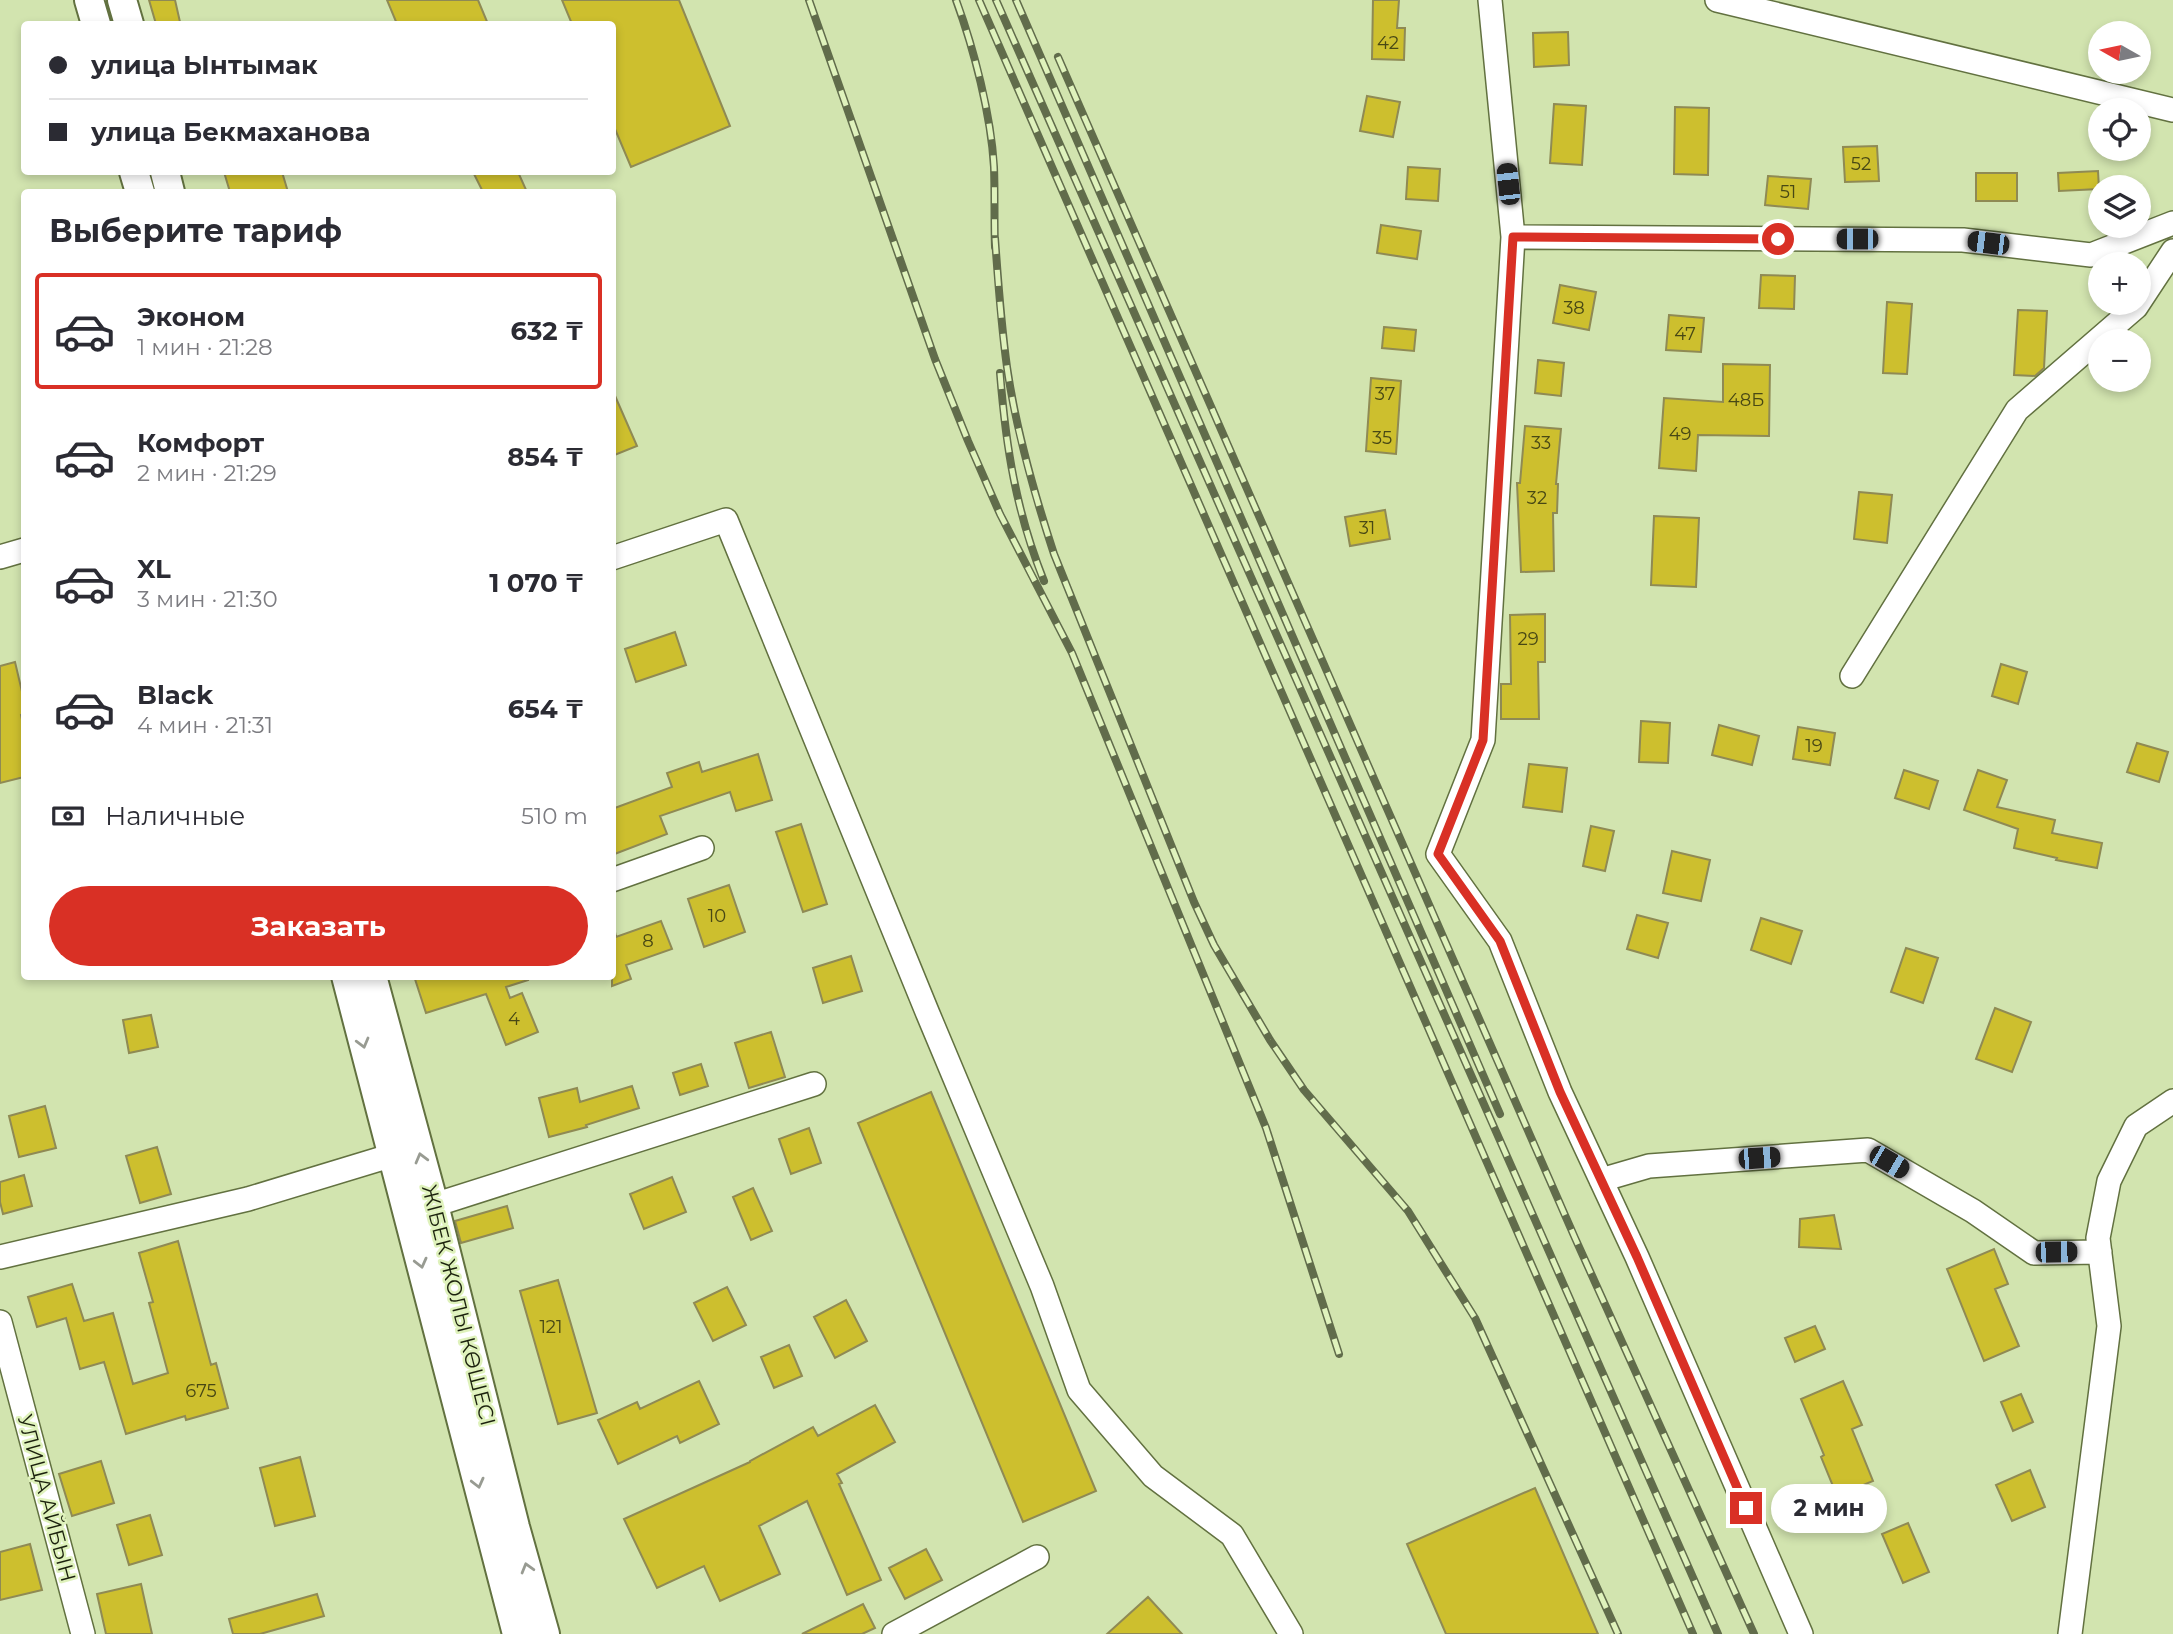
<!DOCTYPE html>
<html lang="ru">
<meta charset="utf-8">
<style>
:root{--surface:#fff;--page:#f7f7f7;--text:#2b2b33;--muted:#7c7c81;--line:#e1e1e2;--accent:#d93025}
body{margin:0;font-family:Montserrat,sans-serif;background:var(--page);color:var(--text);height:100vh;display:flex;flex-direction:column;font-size:26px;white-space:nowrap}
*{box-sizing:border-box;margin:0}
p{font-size:23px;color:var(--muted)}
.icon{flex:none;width:38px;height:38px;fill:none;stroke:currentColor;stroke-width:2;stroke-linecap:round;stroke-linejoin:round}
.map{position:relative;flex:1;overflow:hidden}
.sheet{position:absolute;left:21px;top:189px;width:595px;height:791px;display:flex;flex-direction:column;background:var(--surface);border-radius:7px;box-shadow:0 4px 10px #0003}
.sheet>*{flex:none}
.banner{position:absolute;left:21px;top:21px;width:595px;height:154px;border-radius:7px;box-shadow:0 4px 10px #0003;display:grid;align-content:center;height:154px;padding:0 28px;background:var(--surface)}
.needle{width:46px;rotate:279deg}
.fabs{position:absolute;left:2088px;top:21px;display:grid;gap:14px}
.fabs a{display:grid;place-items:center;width:63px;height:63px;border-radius:50%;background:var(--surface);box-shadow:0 4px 10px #0003;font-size:35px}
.end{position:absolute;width:32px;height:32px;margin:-16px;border:9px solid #d93025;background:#fff;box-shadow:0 0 0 4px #fff}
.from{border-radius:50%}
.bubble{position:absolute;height:49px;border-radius:24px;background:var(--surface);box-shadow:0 4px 10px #0003;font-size:23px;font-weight:700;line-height:49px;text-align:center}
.car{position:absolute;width:21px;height:42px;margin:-21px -10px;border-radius:9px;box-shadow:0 0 5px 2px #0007;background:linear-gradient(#222 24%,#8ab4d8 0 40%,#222 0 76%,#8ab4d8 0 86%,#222 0)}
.banner b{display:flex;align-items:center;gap:24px;height:66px;font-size:26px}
.banner b+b{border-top:2px solid var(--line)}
.banner i{width:18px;height:18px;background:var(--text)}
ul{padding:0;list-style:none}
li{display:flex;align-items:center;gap:21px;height:116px;margin:0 14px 10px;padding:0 14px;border:4px solid transparent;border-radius:7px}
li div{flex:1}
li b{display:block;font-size:26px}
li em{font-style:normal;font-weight:700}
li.active{border-color:var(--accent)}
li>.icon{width:63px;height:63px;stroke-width:1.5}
h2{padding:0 28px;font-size:32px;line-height:84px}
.pay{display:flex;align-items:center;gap:18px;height:77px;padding:0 28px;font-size:26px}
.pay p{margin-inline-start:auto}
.primary-button{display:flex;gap:14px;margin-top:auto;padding:14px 28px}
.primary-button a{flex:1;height:80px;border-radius:42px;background:var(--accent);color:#fff;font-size:28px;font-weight:700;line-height:80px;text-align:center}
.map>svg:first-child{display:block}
</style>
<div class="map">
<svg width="2173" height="1634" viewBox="0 0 2173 1634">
<rect width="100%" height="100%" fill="#d2e4af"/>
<path fill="#cdbf2e" stroke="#8f8a54" stroke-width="2" d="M 149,0 L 175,0 L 180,22 L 169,24 L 156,24 Z
M 387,0 L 478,0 L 488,24 L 397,24 Z
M 562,0 L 679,0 L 730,126 L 631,167 L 612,122 L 612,24 L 572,24 Z
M 1373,0 L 1399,0 L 1397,28 L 1405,28 L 1404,60 L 1372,59 Z
M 1568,32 L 1569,65 L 1534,67 L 1533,33 Z
M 1367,96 L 1400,102 L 1393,137 L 1360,131 Z
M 1554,104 L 1586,106 L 1582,165 L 1550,163 Z
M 1675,107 L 1709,108 L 1708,175 L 1674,174 Z
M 1877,146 L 1879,181 L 1845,182 L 1843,147 Z
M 1408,167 L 1440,169 L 1438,201 L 1406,199 Z
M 2098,171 L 2099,189 L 2059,191 L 2058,173 Z
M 224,172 L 282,172 L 288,192 L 230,192 Z
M 473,172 L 518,172 L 527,192 L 483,192 Z
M 1976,173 L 2017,173 L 2017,201 L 1976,201 Z
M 1768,176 L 1811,179 L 1808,209 L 1765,205 Z
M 1381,225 L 1421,231 L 1417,259 L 1377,253 Z
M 1761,275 L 1795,276 L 1794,309 L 1759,308 Z
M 1560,285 L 1596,292 L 1589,330 L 1553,323 Z
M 1887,302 L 1912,304 L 1907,374 L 1883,373 Z
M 2018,310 L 2047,311 L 2044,368 L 2035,376 L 2014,375 Z
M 1669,315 L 1704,318 L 1701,352 L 1666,350 Z
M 1384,327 L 1416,330 L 1414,351 L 1382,348 Z
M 1538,360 L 1564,363 L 1561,396 L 1535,393 Z
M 1723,364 L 1770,365 L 1769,436 L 1698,435 L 1696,471 L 1659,468 L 1664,398 L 1723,402 Z
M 1371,378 L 1401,381 L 1396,454 L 1366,451 Z
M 612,389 L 637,446 L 612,456 Z
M 1525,426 L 1561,429 L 1556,484 L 1558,484 L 1557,513 L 1553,513 L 1554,571 L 1521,572 L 1517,483 L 1520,483 Z
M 1859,492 L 1892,495 L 1887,543 L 1854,539 Z
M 1385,510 L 1390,539 L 1350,546 L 1345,517 Z
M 1654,516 L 1699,518 L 1696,587 L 1651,585 Z
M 1545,614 L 1545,662 L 1538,662 L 1539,719 L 1501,719 L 1501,684 L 1511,684 L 1510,615 Z
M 675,632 L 686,665 L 636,682 L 625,649 Z
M 15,662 L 24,700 L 24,714 L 21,715 L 24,729 L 24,777 L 0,783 L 0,666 Z
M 2001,664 L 2027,672 L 2018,704 L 1992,696 Z
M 1641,721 L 1670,723 L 1668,763 L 1639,762 Z
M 1719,725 L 1759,736 L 1752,765 L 1712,755 Z
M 1798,727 L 1835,733 L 1830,765 L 1793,759 Z
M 2137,743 L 2168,752 L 2159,782 L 2127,772 Z
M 758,754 L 772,800 L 736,811 L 730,792 L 660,816 L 667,834 L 612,855 L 612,809 L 672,787 L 667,773 L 699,762 L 702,772 Z
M 1529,764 L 1567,768 L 1562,812 L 1523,807 Z
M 1904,770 L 1938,781 L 1929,809 L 1895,798 Z
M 1978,770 L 2007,780 L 1997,807 L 2055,820 L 2052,833 L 2102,843 L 2097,868 L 2056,860 L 2057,858 L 2014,848 L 2018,829 L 1964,810 Z
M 801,824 L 827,904 L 803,912 L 776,832 Z
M 1591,826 L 1614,831 L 1605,871 L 1583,866 Z
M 1672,851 L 1710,860 L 1701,901 L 1663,893 Z
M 729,885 L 745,932 L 704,947 L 688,899 Z
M 1637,915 L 1668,923 L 1658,958 L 1627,949 Z
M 1761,918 L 1802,931 L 1791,964 L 1751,950 Z
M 661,921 L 672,949 L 626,965 L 631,979 L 612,986 L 612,933 L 615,932 L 616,937 Z
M 1906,948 L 1938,958 L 1923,1003 L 1891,992 Z
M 851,956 L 862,991 L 823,1003 L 813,968 Z
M 414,976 L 527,976 L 528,980 L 506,987 L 510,998 L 522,993 L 538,1032 L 506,1045 L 486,994 L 426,1013 Z
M 1995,1008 L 2031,1022 L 2012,1072 L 1976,1059 Z
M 151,1015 L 158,1047 L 129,1053 L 123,1020 Z
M 771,1032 L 785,1077 L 749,1088 L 735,1043 Z
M 701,1064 L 708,1086 L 680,1095 L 673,1073 Z
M 632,1086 L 639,1108 L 586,1125 L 587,1127 L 549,1137 L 539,1098 L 577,1088 L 580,1102 Z
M 931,1092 L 1096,1491 L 1023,1522 L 858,1123 Z
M 45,1106 L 56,1148 L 19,1157 L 9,1116 Z
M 809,1128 L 821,1163 L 791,1174 L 779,1139 Z
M 157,1147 L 171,1194 L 140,1203 L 126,1156 Z
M 24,1175 L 32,1206 L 3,1214 L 0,1202 L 0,1182 Z
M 672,1177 L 686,1212 L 644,1229 L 630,1194 Z
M 753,1188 L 772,1231 L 751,1240 L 733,1197 Z
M 507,1206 L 513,1228 L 461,1243 L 455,1221 Z
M 1834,1215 L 1841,1249 L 1799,1247 L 1800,1219 Z
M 178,1241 L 211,1365 L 216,1363 L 228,1408 L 186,1420 L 185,1416 L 126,1434 L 104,1362 L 80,1369 L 66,1318 L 37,1327 L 28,1297 L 72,1284 L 84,1321 L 113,1313 L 133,1384 L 168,1373 L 149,1303 L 153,1302 L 139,1253 Z
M 1994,1249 L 2008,1284 L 1995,1289 L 2019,1346 L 1984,1361 L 1947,1269 Z
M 558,1280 L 597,1413 L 558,1424 L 520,1291 Z
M 727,1287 L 746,1325 L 713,1341 L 694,1303 Z
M 846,1300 L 867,1341 L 835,1358 L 814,1317 Z
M 1815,1326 L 1825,1349 L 1795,1362 L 1785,1338 Z
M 789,1345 L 802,1376 L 774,1388 L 761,1357 Z
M 699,1381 L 719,1424 L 680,1443 L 677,1436 L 618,1464 L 598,1420 L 637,1402 L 640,1409 Z
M 1843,1381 L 1862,1425 L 1852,1429 L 1873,1481 L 1837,1496 L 1821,1457 L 1824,1455 L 1801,1399 Z
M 2021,1394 L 2033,1422 L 2013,1431 L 2001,1402 Z
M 875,1405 L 895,1442 L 837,1474 L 842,1483 L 839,1484 L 881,1580 L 847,1595 L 807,1501 L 759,1526 L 780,1574 L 720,1601 L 704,1566 L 657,1588 L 624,1519 L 750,1462 L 750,1461 L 813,1427 L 818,1436 Z
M 300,1457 L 315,1516 L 275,1526 L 260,1468 Z
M 101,1461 L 114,1503 L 72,1516 L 59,1474 Z
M 2030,1470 L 2045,1507 L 2012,1521 L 1996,1485 Z
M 1535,1488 L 1598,1634 L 1446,1634 L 1407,1544 Z
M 150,1515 L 162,1555 L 129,1565 L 117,1525 Z
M 1908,1523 L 1929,1572 L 1903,1583 L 1882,1534 Z
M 30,1544 L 42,1590 L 0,1600 L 0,1552 Z
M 926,1549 L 942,1580 L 905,1599 L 889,1568 Z
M 141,1584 L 152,1634 L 106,1634 L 97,1594 Z
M 317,1594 L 324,1616 L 260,1634 L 233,1634 L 229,1619 Z
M 1148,1597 L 1182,1634 L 1107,1634 Z
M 863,1604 L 875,1628 L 862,1634 L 802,1634 Z"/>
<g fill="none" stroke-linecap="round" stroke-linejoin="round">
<g stroke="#627140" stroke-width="26">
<path id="minor" d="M 1490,0 L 1513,237 L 1483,740 L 1438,854 L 1500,941 L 1560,1092 L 1637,1257 L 1801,1634
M 1717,0 L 2173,110
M 1513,237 L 1963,240 L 2091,255 L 2173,223
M 0,557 L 24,550
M 612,558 L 726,520 L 928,1014 L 1042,1286 L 1079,1390 L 1153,1476 L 1232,1535 L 1291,1634
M 1852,676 L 2017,410 L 2136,307 L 2173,251
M 612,880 L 702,848
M 1601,1180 L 1649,1166 L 1868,1150 L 1973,1211 L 2034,1253 L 2100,1252
M 434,1205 L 814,1084
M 0,1257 L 248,1199 L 393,1155
M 0,1322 L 83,1634
M 894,1634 L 1037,1557
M 2070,1634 L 2109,1326 L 2098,1238 L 2109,1181 L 2136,1126 L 2173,1101"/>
</g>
<g stroke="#627140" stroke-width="32">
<path id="major" d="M 89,0 L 96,24
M 122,0 L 129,24
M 134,172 L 140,192
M 165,172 L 170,192
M 346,976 L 517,1634
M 372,976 L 434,1205 L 515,1527 L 545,1634"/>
</g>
<use href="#minor" stroke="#fff" stroke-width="23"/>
<use href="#major" stroke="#fff" stroke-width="28"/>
<g stroke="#616c4b" stroke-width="8">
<path id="rail" d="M 809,0 L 935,359 L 968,441 L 1000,514 L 1072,653 L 1266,1128 L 1339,1354
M 956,0 C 974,49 991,115 994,167 C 995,194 994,221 995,247
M 979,0 L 1693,1634
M 996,0 L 1718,1634
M 1016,0 L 1500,1114
M 1058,57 L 1575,1238 L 1754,1634
M 995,238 C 998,281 1001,324 1007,367 C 1016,430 1034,493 1054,554 L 1194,902 L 1214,945 L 1270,1040 L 1304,1090 L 1408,1211 L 1475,1318 L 1618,1634
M 1000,373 C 1006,448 1016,511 1044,581"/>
</g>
<use href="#rail" stroke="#dff2bc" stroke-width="5" stroke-dasharray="16" stroke-linecap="butt"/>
</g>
<defs><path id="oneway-chevron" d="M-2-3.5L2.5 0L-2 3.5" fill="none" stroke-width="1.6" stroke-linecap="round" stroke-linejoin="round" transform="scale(1.75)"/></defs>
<g stroke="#989b92">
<use href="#oneway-chevron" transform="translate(363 1043) rotate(75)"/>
<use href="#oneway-chevron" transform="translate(421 1158) rotate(-105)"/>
<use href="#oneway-chevron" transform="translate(421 1263) rotate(76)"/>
<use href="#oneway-chevron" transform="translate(478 1483) rotate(76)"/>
<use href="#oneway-chevron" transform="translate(527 1568) rotate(-106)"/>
</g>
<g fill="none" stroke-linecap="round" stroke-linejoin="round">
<path stroke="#d93025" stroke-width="9" d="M 1746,1508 L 1637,1257 L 1560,1092 L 1500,941 L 1438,854 L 1483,740 L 1513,237 L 1778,239"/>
</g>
<g text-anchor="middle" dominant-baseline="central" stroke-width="5" stroke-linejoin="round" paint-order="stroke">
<g font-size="18" fill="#484815">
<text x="1388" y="43">42</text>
<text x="1861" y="164">52</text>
<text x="1788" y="192">51</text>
<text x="1574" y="308">38</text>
<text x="1685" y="334">47</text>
<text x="1385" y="394">37</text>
<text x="1746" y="400">48Б</text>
<text x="1680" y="434">49</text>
<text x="1382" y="438">35</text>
<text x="1541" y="443">33</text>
<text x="1537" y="498">32</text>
<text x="1367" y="528">31</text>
<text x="1528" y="639">29</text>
<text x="1814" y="746">19</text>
<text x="717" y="916">10</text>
<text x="648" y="941">8</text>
<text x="514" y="1019">4</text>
<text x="551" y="1327">121</text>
<text x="201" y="1391">675</text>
</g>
<g font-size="21" fill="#1b210d" stroke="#dff2bc">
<text transform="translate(459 1305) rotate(76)">ЖІБЕК ЖОЛЫ КӨШЕСІ</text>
<text transform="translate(47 1498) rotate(75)">УЛИЦА АЙБЫН</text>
</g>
</g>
</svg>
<div class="fabs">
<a><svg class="needle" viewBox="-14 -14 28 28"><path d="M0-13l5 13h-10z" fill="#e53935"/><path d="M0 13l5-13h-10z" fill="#7c7c81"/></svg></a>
<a><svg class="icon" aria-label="locate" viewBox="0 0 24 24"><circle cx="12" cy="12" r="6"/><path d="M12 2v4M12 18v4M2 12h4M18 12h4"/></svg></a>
<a><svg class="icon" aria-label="layers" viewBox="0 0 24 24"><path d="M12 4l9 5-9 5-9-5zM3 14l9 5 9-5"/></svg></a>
<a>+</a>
<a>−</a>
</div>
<i class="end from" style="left:1778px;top:239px"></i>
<i class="end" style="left:1746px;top:1508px"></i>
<div class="bubble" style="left:1771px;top:1484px;width:116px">2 мин</div>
<i class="car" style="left:1508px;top:184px;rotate:354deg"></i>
<i class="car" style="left:1857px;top:239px;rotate:270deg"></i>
<i class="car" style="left:1988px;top:243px;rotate:277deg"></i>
<i class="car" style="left:1759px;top:1158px;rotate:86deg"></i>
<i class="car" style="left:1889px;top:1162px;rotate:120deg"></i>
<i class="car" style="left:2056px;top:1252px;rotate:89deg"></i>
<div class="banner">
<b><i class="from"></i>улица Ынтымак</b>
<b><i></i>улица Бекмаханова</b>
</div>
<section class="sheet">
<h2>Выберите тариф</h2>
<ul>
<li class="active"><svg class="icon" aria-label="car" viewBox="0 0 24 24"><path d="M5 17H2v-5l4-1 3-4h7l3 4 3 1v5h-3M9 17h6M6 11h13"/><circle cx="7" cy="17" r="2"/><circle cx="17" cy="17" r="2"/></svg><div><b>Эконом</b><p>1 мин · 21:28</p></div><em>632 ₸</em></li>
<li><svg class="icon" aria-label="car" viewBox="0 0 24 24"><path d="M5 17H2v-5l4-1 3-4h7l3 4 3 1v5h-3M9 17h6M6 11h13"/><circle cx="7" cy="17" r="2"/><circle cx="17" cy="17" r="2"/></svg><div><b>Комфорт</b><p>2 мин · 21:29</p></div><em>854 ₸</em></li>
<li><svg class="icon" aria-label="car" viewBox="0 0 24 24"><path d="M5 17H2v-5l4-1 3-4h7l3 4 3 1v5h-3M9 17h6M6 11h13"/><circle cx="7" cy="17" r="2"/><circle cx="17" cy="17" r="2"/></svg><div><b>XL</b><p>3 мин · 21:30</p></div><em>1 070 ₸</em></li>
<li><svg class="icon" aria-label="car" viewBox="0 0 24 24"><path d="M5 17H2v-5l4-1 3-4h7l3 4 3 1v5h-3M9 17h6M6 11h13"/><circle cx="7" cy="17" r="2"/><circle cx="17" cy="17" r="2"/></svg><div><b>Black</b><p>4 мин · 21:31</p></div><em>654 ₸</em></li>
</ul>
<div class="pay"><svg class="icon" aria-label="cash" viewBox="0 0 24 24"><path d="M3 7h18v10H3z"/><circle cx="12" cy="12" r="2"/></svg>Наличные<p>510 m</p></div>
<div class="primary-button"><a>Заказать</a></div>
</section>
</div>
